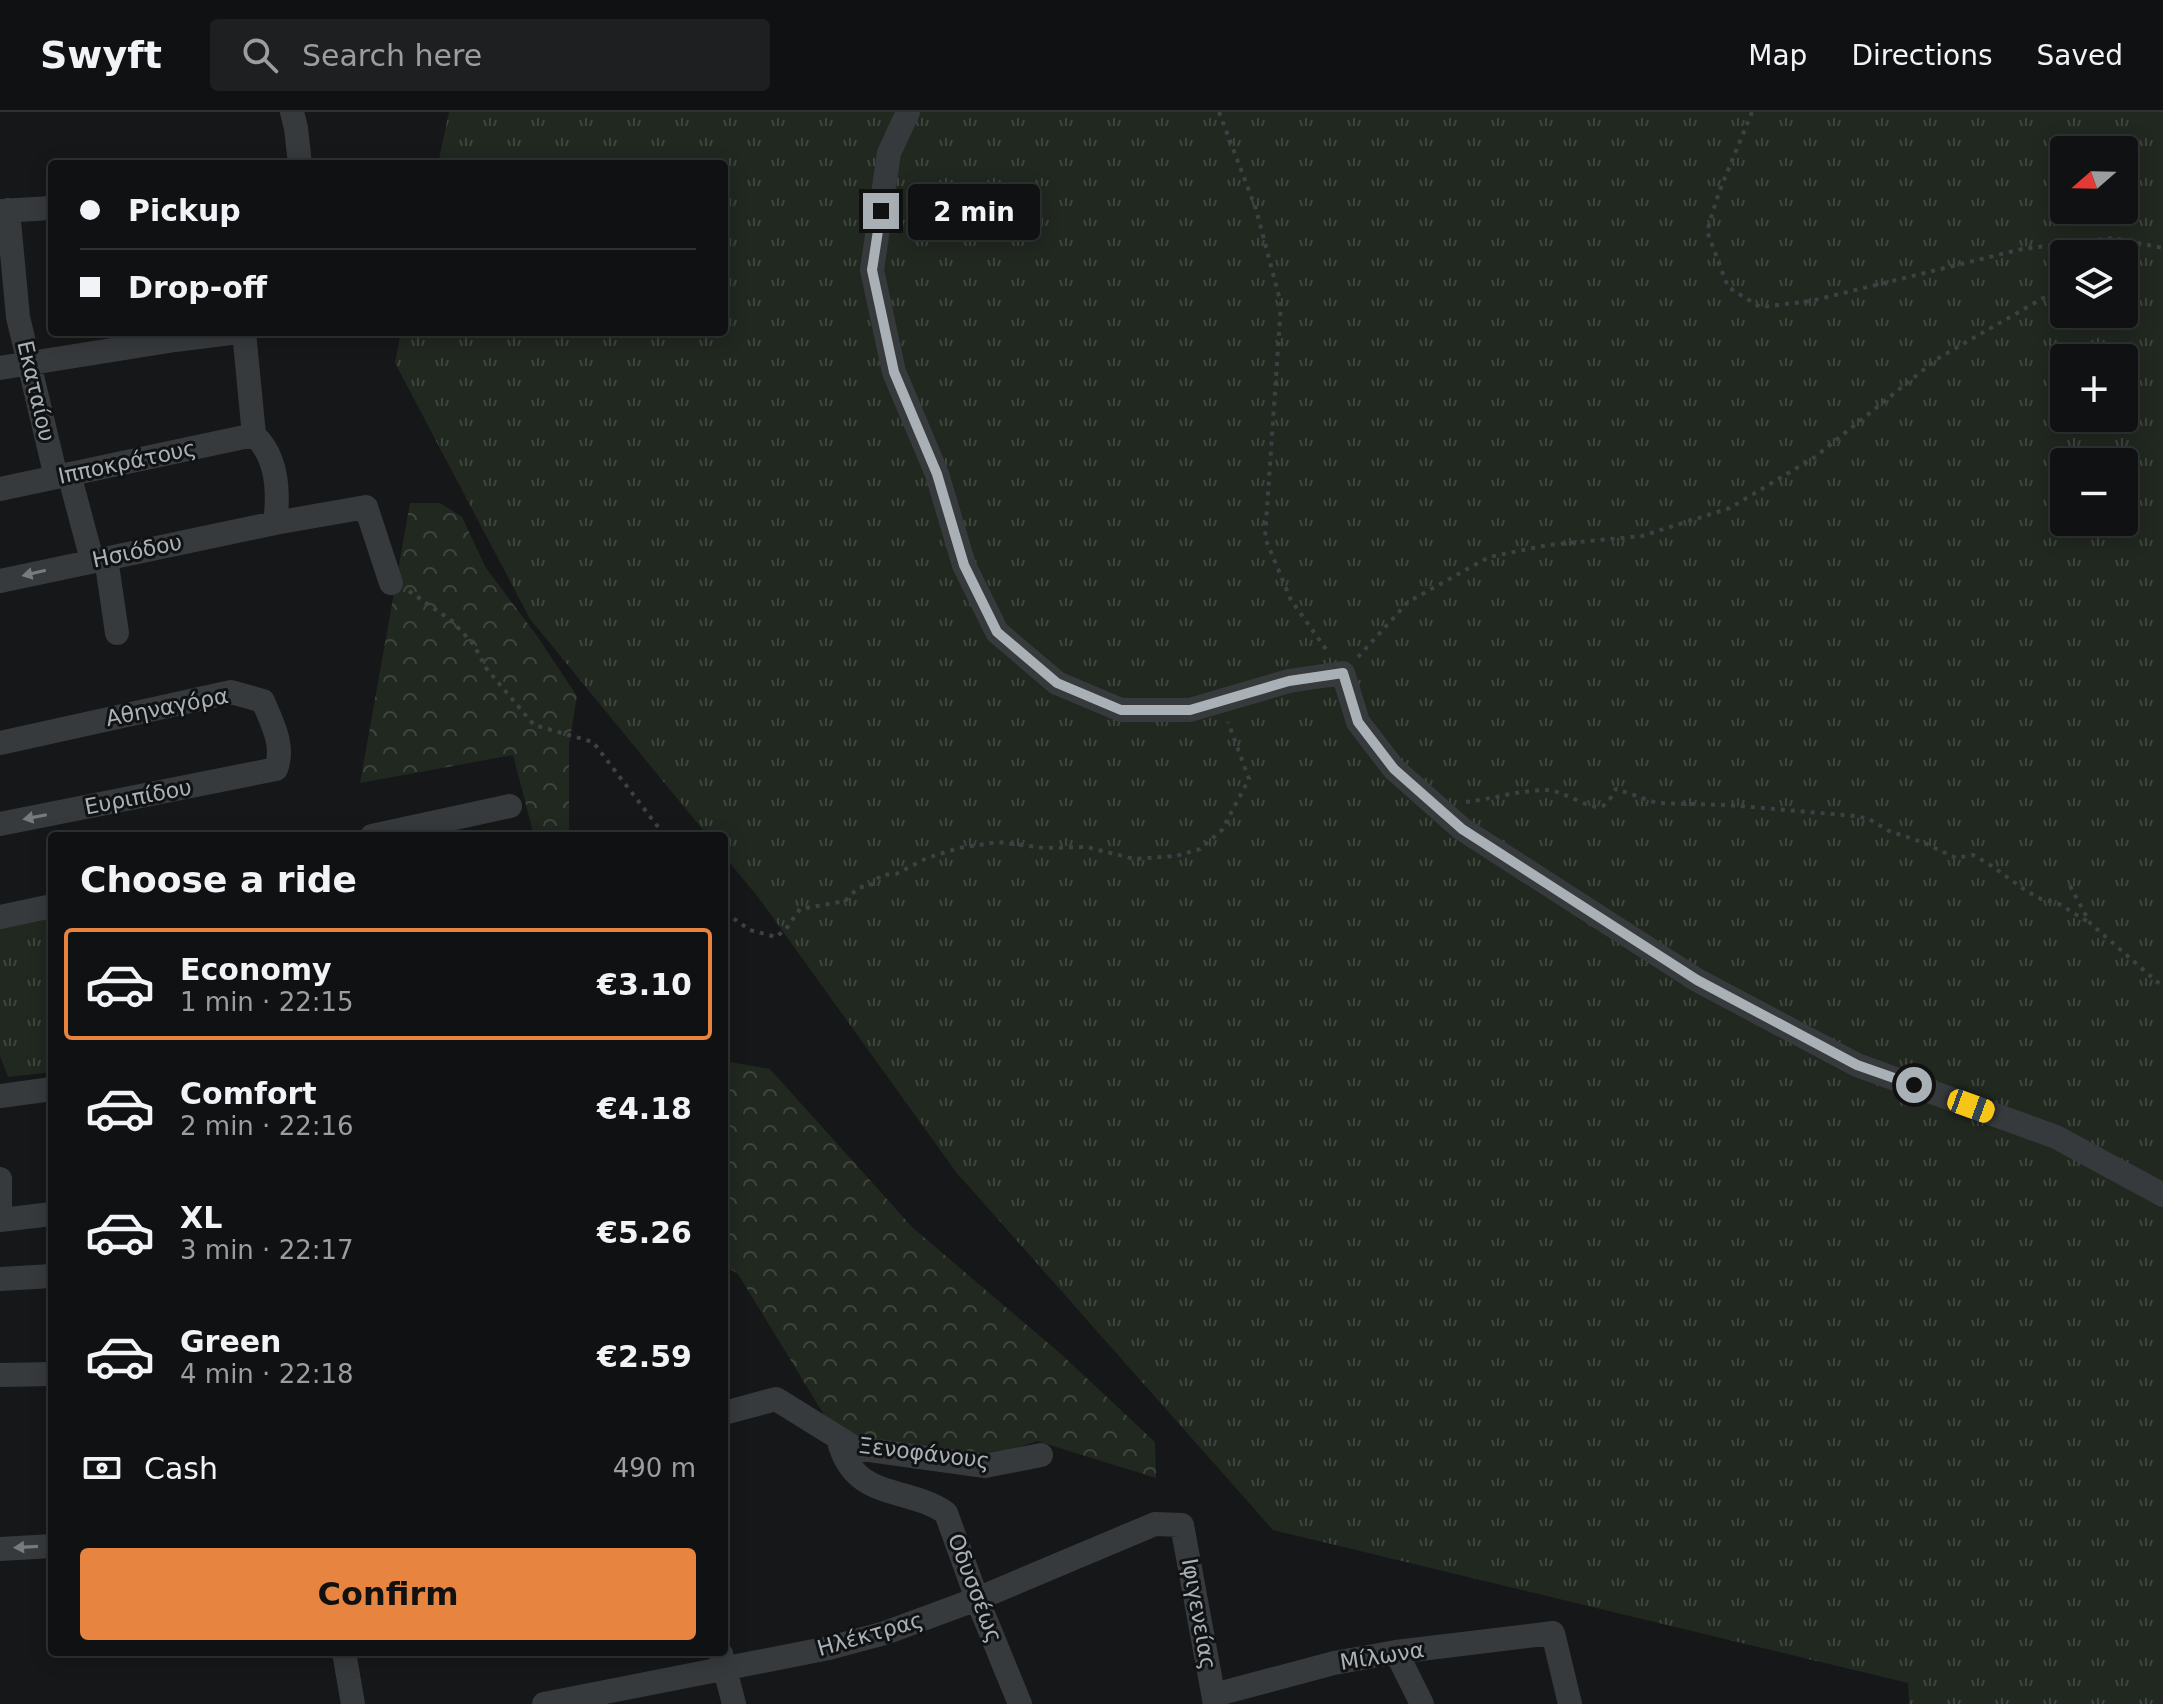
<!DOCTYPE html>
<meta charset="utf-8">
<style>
:root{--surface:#101112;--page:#1e1f20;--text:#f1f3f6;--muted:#9c9d9f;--line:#303132;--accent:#e68440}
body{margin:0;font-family:"DejaVu Sans",sans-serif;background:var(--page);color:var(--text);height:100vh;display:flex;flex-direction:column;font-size:30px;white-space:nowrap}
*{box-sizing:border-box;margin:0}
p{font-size:26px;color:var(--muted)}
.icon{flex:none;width:44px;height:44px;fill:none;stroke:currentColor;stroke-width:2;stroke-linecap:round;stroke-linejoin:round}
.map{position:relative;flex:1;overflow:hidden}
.details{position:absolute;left:48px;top:720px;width:680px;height:824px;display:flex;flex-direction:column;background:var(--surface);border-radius:8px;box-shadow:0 4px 20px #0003,0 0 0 2px var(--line)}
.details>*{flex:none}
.top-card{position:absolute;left:48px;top:48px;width:680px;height:176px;border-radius:8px;box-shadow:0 4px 20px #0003,0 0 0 2px var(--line);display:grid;align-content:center;height:176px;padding:0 32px;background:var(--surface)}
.needle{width:52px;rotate:250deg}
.fabs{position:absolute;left:2050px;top:24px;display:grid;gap:16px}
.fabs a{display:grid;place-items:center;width:88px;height:88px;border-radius:8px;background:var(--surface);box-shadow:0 4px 20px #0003,0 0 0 2px var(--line);font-size:40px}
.end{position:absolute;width:36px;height:36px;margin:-18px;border:10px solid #a9b1b7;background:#111;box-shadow:0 0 0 4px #111}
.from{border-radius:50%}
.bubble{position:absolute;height:56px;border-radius:8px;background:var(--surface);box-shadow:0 4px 20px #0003,0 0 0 2px var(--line);font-size:26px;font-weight:800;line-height:56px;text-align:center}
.car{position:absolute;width:24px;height:48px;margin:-24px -12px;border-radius:10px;box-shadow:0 0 6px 2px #0007;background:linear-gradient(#f5c518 24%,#345 0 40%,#f5c518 0 76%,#345 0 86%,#f5c518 0)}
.top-card b{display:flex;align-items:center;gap:28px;height:76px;font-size:30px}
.top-card b+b{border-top:2px solid var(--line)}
.top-card i{width:20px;height:20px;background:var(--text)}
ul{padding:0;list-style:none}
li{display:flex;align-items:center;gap:24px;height:112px;margin:0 16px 12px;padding:0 16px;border:4px solid transparent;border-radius:8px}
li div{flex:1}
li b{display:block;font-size:30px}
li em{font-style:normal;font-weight:800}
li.current{border-color:var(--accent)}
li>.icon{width:72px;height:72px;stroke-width:1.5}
h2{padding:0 32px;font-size:36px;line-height:96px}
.pay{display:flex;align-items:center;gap:20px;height:88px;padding:0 32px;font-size:30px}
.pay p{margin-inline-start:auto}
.button{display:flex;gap:16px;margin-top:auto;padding:16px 32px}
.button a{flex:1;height:92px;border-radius:8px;background:var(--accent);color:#111;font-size:32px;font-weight:800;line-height:92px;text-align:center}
header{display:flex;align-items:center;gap:48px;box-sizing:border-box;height:112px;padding:0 40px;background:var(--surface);border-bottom:2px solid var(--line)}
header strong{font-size:38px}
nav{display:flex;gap:44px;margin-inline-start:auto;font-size:28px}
.search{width:560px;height:72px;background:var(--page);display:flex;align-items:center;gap:20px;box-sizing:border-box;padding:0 28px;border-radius:8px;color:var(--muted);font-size:30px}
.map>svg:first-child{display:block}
</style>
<header>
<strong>Swyft</strong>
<div class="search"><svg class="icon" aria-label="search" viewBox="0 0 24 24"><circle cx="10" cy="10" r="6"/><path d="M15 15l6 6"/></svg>Search here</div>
<nav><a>Map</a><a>Directions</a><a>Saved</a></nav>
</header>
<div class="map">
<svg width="2163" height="1592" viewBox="0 0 2163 1592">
<defs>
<pattern id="forest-crowns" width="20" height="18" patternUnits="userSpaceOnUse" patternTransform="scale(2)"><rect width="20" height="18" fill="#212820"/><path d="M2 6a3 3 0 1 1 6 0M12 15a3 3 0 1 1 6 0" fill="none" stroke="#3e453e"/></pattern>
<pattern id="park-tufts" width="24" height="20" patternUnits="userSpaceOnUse" patternTransform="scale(2)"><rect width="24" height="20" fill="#212820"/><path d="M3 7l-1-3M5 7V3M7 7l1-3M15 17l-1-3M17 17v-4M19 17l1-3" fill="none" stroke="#3e453e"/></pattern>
</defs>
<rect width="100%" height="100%" fill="#161718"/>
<path fill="url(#forest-crowns)" d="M 410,391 L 440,391 L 462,405 L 486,456 L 537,524 L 577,584 L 569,633 L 569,724 L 534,724 L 513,643 L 360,671 Z
M 724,949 L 770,957 L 913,1116 L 1061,1242 L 1155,1330 L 1156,1366 L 1037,1329 L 990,1346 L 857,1330 L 832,1316 L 738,1162 L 724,1153 Z"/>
<path fill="url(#park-tufts)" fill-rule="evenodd" d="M 449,0 L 2163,0 L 2163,1592 L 1909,1592 L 1908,1571 L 1273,1418 L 956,1060 L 758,785 L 724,744 L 724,724 L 708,724 L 530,507 L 395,251 L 401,220 L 724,220 L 724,52 L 438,52 ZM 2064,38 L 2124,38 L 2124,98 L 2064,98 ZM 2064,142 L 2124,142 L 2124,202 L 2064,202 ZM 2064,246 L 2124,246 L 2124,306 L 2064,306 ZM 2064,350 L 2124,350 L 2124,410 L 2064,410 Z
M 52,803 L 52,960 L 8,965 L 0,944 L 0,813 Z"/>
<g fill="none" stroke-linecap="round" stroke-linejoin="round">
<path stroke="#3d4144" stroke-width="4" stroke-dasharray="4 6" stroke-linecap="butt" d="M 1219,0 L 1256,97 L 1281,192 L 1265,426 L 1291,488 L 1328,540
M 1752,0 L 1719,80 L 1707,119 L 1728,175 L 1760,195 L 1811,189 L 2022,137 L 2113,126 L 2163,136
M 2124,147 L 2140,132
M 409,479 L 452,509 L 474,533 L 486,556 L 534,613 L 593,630 L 665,724
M 1358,545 L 1408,490 L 1489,445 L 1548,433 L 1642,424 L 1730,396 L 1815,345 L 1937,247 L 2043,186 L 2064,178
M 1466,690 C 1492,687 1520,678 1547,678 C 1564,679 1589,697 1600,695 C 1608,693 1612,683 1616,677 L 1657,691 L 1728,693 L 1855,704 L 1869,707 L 1889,719 L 1922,730 L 1956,746 L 1973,743 L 1989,752 L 2025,778 L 2041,787 L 2059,792 L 2090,811
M 2070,774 L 2090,811 L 2163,875
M 724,805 L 733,806 L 750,818 L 776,825 L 786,817 L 800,797 L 845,789 L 858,776 L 873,772 L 881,763 L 896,762 L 927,746 L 959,736 L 998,730 L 1044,736 L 1087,735 L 1134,747 L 1176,744 L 1200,737 L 1222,718 L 1249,667 L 1228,610"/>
<path stroke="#373a3d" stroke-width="24" d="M 292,0 L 296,16 L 300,52
M 908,0 L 889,41 L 872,158 L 894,260 L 937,362 L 964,453 L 997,520 L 1057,571 L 1121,598 L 1190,598 L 1289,569 L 1343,561 L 1358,610 L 1394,657 L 1462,717 L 1697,868 L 1857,953 L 2056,1025 L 2163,1083
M 8,98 L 18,205 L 56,365
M 0,99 L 52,96
M 244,220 L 254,323
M 0,256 L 175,228 L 239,220
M 254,323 C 278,345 279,381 275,411
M 69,362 L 92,448
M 0,377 L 254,323
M 106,446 L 117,521
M 0,469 L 275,411 L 366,395 L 391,471
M 0,631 L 231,580 L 263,589 C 272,611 285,634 276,657 L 0,712
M 372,724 L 510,694
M 0,805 L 52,794
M 0,984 L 52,977
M 0,1067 L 0,1102
M 0,1108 L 52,1102
M 0,1167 L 52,1164
M 0,1263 L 52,1262
M 724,1301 L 776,1287 L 855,1336 L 985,1354 L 1041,1343
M 838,1326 C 853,1390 906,1373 946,1401 L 977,1487 L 1020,1592
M 0,1437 L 52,1434
M 344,1540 L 353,1592
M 1396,1540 L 1422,1592
M 721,1542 L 734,1592
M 1214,1583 L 1334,1551 L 1396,1540 L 1553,1521 L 1570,1592
M 544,1592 L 829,1536 L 885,1521 L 977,1487 L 1155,1412 L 1182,1413 L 1215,1592"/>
</g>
<defs><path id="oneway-solid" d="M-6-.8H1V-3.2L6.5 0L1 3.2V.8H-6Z" transform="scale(2)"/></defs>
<g fill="#767b80">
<use href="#oneway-solid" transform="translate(34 461) rotate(167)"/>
<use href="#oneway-solid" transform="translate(35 705) rotate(169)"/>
<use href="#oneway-solid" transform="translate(26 1435) rotate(177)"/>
</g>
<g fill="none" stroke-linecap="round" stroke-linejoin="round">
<path stroke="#a9b1b7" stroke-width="10" d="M 881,99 L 872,158 L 894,260 L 937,362 L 964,453 L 997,520 L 1057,571 L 1121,598 L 1190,598 L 1289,569 L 1343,561 L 1358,610 L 1394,657 L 1462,717 L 1697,868 L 1857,953 L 1914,973"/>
</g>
<g text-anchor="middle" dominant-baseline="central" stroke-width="6" stroke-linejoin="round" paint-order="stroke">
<g font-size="22" fill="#a9b1b7" stroke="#111213">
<text transform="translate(36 279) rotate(77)">Εκαταίου</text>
<text transform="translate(127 350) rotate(-12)">Ιπποκράτους</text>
<text transform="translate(137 439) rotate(-12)">Ησιόδου</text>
<text transform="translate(167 595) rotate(-11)">Αθηναγόρα</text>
<text transform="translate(138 685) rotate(-11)">Ευριπίδου</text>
<text transform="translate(924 1341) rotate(7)">Ξενοφάνους</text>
<text transform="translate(975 1476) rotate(69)">Οδυσσέως</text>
<text transform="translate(1199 1502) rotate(80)">Ιφιγενείας</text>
<text transform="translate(870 1522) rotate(-16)">Ηλέκτρας</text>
<text transform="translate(1382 1544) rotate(-9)">Μίλωνα</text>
</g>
</g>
</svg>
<div class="fabs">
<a><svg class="needle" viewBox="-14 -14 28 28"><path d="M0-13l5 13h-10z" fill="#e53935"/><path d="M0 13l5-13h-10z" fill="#9c9d9f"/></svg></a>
<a><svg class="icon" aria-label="layers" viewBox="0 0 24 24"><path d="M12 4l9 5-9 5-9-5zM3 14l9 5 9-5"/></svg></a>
<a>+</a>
<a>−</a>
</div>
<i class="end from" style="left:1914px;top:973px"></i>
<i class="end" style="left:881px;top:99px"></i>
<div class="bubble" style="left:908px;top:72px;width:132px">2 min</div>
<i class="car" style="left:1971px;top:994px;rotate:110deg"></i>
<div class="top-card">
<b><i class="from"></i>Pickup</b>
<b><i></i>Drop-off</b>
</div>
<section class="details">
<h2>Choose a ride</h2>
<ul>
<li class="current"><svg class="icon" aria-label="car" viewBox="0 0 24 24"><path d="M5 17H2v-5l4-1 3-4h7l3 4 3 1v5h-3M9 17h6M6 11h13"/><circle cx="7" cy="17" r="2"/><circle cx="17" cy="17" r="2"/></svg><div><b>Economy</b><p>1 min · 22:15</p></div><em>€3.10</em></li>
<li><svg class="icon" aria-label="car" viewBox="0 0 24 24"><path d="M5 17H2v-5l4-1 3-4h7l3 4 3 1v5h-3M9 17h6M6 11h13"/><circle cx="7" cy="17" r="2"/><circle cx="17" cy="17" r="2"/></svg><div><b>Comfort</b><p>2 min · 22:16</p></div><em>€4.18</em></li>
<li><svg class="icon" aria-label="car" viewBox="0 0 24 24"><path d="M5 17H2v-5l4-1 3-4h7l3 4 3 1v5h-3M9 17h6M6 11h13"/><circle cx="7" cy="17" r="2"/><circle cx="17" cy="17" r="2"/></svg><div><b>XL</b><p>3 min · 22:17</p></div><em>€5.26</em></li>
<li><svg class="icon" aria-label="car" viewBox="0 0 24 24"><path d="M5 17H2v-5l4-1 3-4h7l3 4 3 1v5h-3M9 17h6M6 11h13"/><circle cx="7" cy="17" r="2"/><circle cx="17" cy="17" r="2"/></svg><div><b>Green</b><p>4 min · 22:18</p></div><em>€2.59</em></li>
</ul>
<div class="pay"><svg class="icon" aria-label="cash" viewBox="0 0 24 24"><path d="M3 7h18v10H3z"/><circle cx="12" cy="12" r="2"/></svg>Cash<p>490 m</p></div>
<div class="button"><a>Confirm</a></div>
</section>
</div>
